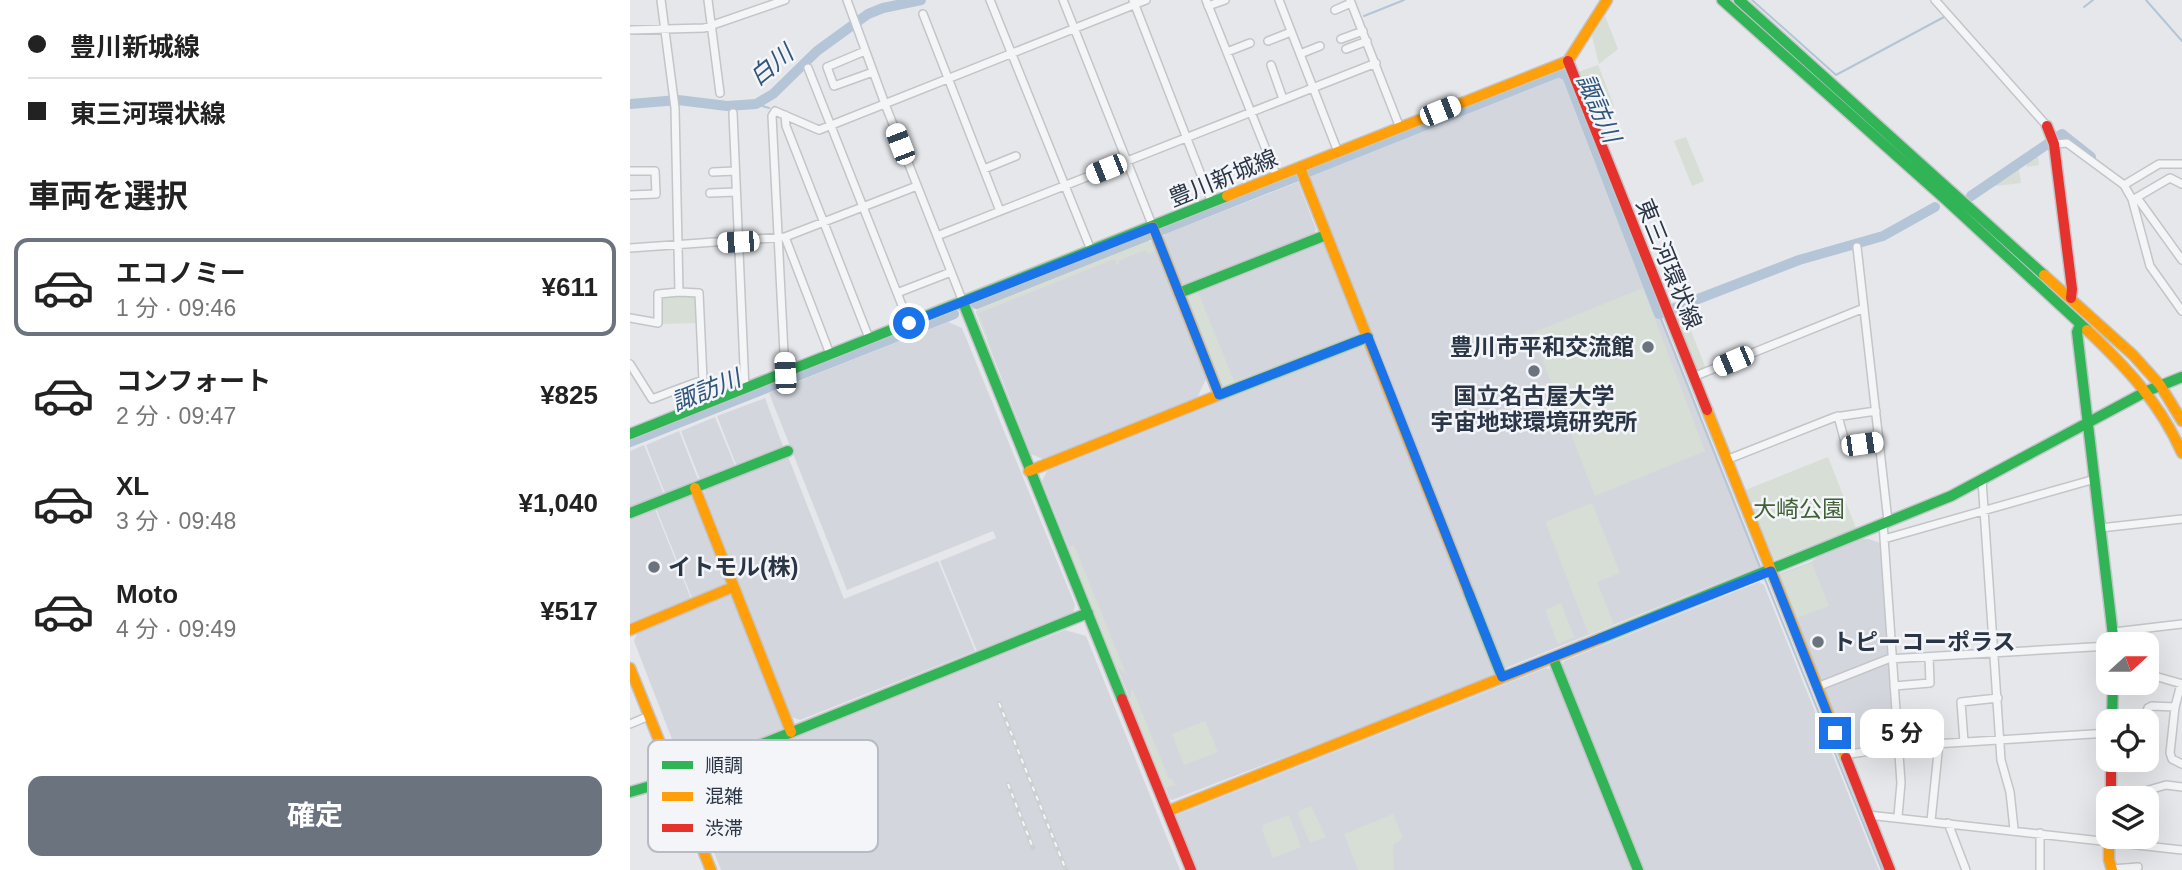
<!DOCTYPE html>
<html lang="ja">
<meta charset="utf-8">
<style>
:root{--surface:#fff;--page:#f2f2f2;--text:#222;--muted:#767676;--line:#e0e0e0;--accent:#6b737f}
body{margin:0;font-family:Arial,"Noto Sans JP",sans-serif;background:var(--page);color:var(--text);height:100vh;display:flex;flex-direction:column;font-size:26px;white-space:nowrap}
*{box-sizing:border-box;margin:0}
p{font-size:23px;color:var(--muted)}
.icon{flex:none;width:38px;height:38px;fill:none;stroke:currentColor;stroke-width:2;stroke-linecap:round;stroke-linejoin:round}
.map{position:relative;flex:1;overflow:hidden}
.panel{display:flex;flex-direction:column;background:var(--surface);width:630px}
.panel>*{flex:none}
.banner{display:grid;align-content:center;height:154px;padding:0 28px;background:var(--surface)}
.needle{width:46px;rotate:69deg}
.tools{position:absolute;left:1466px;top:632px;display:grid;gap:14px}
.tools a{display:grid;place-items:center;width:63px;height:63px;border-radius:14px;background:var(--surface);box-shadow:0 7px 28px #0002;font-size:35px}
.end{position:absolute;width:32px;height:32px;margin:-16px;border:9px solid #1a73e8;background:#fff;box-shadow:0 0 0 4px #fff}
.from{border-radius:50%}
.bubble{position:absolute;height:49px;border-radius:14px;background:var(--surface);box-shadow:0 7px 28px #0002;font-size:23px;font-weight:700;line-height:49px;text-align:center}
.car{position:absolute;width:21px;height:42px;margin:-21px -10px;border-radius:9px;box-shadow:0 0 5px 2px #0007;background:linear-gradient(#fff 24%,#345 0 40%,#fff 0 76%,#345 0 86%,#fff 0)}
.banner b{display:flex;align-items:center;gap:24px;height:66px;font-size:26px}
.banner b+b{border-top:2px solid var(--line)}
.banner i{width:18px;height:18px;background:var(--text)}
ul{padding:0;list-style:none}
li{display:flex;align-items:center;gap:21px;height:98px;margin:0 14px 10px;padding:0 14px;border:4px solid transparent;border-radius:14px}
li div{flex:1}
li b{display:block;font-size:26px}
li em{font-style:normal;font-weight:700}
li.current{border-color:var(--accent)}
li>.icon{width:63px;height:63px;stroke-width:1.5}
h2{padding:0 28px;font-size:32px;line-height:84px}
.primary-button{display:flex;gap:14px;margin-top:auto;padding:14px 28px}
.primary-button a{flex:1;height:80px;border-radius:14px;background:var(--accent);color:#fff;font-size:28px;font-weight:700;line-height:80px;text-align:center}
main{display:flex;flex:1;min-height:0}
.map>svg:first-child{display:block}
</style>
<main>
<section class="panel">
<div class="banner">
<b><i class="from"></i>豊川新城線</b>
<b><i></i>東三河環状線</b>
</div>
<h2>車両を選択</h2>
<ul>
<li class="current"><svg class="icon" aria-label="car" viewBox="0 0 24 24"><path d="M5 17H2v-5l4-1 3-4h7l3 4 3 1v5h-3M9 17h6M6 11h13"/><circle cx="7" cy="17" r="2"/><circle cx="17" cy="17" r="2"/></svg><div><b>エコノミー</b><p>1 分 · 09:46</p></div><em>¥611</em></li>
<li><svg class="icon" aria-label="car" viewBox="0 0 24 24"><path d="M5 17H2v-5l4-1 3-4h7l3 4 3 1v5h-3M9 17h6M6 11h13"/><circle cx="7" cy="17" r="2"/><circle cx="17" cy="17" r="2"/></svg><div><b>コンフォート</b><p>2 分 · 09:47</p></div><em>¥825</em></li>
<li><svg class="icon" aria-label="car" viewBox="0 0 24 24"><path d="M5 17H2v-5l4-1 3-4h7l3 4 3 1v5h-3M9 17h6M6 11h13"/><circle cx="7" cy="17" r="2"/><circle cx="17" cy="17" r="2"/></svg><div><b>XL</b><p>3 分 · 09:48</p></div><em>¥1,040</em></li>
<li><svg class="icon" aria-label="car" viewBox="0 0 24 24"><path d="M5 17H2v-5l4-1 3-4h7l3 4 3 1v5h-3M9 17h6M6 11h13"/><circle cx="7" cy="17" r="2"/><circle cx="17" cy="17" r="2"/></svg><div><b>Moto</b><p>4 分 · 09:49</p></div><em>¥517</em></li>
</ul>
<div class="primary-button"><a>確定</a></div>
</section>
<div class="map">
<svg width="1552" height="870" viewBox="0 0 1552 870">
<rect width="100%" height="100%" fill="#e5e7ea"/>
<path fill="#d3d7dd" d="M 930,74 L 936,77 L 1131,566 L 873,669 L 677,175 Z
M 668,182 L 686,229 L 684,234 L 554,286 L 550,285 L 533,240 L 535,234 Z
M 691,241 L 698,244 L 730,328 L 726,337 L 597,388 L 590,385 L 560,292 Z
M 521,242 L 525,244 L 577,377 L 567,398 L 415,460 L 401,454 L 346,312 Z
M 318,322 L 332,328 L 445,605 L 443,613 L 347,651 L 310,561 L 366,538 L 363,531 L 217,590 L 139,393 Z
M 730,345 L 738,349 L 867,672 L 865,676 L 542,800 L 540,799 L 412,481 L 417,471 Z
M 135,398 L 154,449 L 107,467 L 87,416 Z
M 85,417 L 106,468 L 71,482 L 51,431 Z
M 49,431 L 69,482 L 36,496 L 16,445 Z
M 14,445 L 35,497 L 0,510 L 0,451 Z
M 157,454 L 214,599 L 308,561 L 345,651 L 170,720 L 161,717 L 74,493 L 78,485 Z
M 59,495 L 64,498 L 97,580 L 94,585 L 62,598 L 26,508 Z
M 25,509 L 61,599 L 0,623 L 0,519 Z
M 1232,539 L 1239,539 L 1253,544 L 1260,653 L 1188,682 L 1146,575 L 1181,562 L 1193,553 Z
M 1129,582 L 1134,585 L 1249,870 L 1014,870 L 931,667 L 934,661 Z
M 97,594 L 104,597 L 155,723 L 152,730 L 59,767 L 52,765 L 4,641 L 9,630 Z
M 435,630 L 456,636 L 550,870 L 91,870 L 58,787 L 61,778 Z
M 1260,662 L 1266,744 L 1219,753 L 1192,689 Z
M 916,668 L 922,670 L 1002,870 L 566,870 L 544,816 Z"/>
<path fill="#d6ded5" d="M 975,16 L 988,49 L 969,64 L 962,36 Z
M 968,65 L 984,106 L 965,114 L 948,72 Z
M 1056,137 L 1074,181 L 1062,186 L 1044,141 Z
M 1407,145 L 1409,165 L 1397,167 L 1396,162 L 1388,164 L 1391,183 L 1365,186 L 1363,178 Z
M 515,239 L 525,244 L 525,251 L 518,254 L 516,250 L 488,261 L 489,267 L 484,259 L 349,313 L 368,370 L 346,312 L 348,306 Z
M 585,284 L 568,292 L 604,381 L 621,375 L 619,379 L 597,388 L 590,384 L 557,299 L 560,292 Z
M 1013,288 L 1075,451 L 965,496 L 902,333 Z
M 66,293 L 68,323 L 31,324 L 30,296 Z
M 1054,313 L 1076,369 L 1067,373 L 1045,317 Z
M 1198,457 L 1226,528 L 1144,560 L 1140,559 L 1113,491 Z
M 962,503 L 990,573 L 967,582 L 984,625 L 959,635 L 916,524 L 917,521 Z
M 444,545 L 496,674 L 486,666 L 441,552 L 440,547 Z
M 1182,563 L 1199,606 L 1167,618 L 1150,575 Z
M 931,603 L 944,637 L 928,644 L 915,610 Z
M 502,688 L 539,779 L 542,779 L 545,785 L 535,788 L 500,702 Z
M 575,721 L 588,752 L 554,765 L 542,734 Z
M 681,806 L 696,837 L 680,843 L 668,814 L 669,811 Z
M 763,814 L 773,838 L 763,845 L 764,870 L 728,870 L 714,834 Z
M 659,815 L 671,847 L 643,858 L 632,830 L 633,825 Z"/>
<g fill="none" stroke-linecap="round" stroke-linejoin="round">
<path stroke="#b3c5d6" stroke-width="2" d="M 1122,0 L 1206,75 L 1314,17
M 1516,0 L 1552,41
M 1454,7 L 1463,0
M 734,16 L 774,0
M 126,104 L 139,108
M 1029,314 L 1131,570
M 1135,579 L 1252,870"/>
<path stroke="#b3c5d6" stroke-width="10" d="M 0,104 L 48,100 L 97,106 L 126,104 L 143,94 L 187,51 L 238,14 L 253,8 L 291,0
M 1341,196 L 1432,134 L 1461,157
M 346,304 L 929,72 L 937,76 L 1029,314 L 1169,260 L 1253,236 L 1305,207
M 0,442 L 324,314"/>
<g stroke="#c3c5c8" stroke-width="10">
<path id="street" d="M 31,0 L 45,108 L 49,292 L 69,293 L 73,380 L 51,388 L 52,412
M 78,0 L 90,93
M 217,0 L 255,104 L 333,302
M 360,0 L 461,250
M 433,0 L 523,227
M 503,0 L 582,203
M 576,0 L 647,177
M 649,0 L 708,152
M 720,0 L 770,128
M 1305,0 L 1417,126
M 578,6 L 595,0
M 705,10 L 721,3
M 293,14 L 370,211
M 0,30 L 74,28 L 155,0
M 711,39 L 733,31
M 638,41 L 661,32
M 716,49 L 737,41
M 235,51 L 197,67 L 204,86 L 243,72
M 597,52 L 620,43
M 670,54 L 690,46
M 641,65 L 653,99
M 178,68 L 279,323
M 103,113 L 115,389
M 155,115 L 156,126 L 239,338
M 1424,144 L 1437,143 L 1494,185 L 1502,199 L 1520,266 L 1552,311
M 354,169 L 386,156
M 0,171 L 25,171 L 26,194 L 0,195
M 83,172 L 105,171
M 1494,185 L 1529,164 L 1552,164
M 80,193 L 106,192
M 1504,199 L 1540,178 L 1552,184
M 1508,199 L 1552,260
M 307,236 L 746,63
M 155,237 L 200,354
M 1227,247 L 1258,521
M 0,248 L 155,237 L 287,186
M 267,293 L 321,272
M 0,318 L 28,323 L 28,294 L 49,292
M 0,364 L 22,399 L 51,388
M 155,373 L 142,116 L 145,111 L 189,130 L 516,0
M 1063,377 L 1234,308
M 1208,416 L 1216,446 L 1248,442
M 1096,460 L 1205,417 L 1246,411
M 1352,480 L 1371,760 L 1380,792 L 1384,829
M 1253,523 L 1271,783 L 1268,816
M 1470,528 L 1552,519
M 1254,539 L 1465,479
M 1484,632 L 1552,624
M 1517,678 L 1528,677 L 1552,684
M 1264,686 L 1300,683 L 1299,657
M 1187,687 L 1258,659 L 1479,646
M 1545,707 L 1540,753 L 1542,759 L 1552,764
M 1513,721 L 1518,708 L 1522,706 L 1545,707 L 1551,684
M 0,724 L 19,716
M 1334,742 L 1331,702 L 1368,698
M 1214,755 L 1272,746 L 1479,733
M 1491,798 L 1536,785 L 1552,787
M 1238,815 L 1552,850
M 1301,821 L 1309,743
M 1318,823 L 1336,870
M 1482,869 L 1508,867
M 1410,870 L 1410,833"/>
</g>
<g stroke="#c3c5c8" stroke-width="13">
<path id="fast" d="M 1092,0 L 1315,199 L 1457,330
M 1109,0 L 1414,275
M 549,293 L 696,235
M 333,302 L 492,699
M 1450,325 L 1447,332 L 1484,644
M 589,395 L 738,337
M 0,434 L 597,196
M 0,513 L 158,451
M 838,591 L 872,677
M 969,639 L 1321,496 L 1517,391 L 1552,377
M 923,658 L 1008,870
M 1482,721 L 1483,682
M 0,792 L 45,779 L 458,613"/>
</g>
<g stroke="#c3c5c8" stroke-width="13">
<path id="slow" d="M 670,168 L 838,591
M 597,196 L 938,61 L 977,0
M 1414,275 L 1503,355 L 1530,385 L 1552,421
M 1457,330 C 1496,367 1530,403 1552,453
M 1077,410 L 1216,758
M 399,471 L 589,395 L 523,227
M 65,488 L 161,732
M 0,630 L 103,587
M 0,668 L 81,870
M 538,811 L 969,639
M 1479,836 L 1479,860 L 1482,870"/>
</g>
<g stroke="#c3c5c8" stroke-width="13">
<path id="jam" d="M 938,61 L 1077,410
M 1417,126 L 1424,144 L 1442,289 L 1441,298
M 492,699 L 561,870
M 1216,758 L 1260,870
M 1481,760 L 1481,798"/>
</g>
<use href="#street" stroke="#f4f5f6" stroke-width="7"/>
<use href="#fast" stroke="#30b455" stroke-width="10"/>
<use href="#slow" stroke="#ff9f0a" stroke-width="10"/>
<use href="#jam" stroke="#e5322d" stroke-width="10"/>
<g stroke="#cdcfd1" stroke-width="4.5">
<path id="rail" d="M 369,703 L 436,870
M 378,784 L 403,848"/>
</g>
<use href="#rail" stroke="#f3f5f9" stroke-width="2" stroke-dasharray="5" stroke-linecap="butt"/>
</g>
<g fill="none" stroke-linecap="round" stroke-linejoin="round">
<path stroke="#1a73e8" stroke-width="9" d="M 279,323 L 523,227 L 589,395 L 738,337 L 872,677 L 1141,571 L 1205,733"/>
</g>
<g fill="#6b737f" stroke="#f3f5f9" stroke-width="2.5">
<circle cx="1018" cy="347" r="7"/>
<circle cx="904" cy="371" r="7"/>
<circle cx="24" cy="567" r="7"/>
<circle cx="1188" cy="642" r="7"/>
</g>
<g text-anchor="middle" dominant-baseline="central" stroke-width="5" stroke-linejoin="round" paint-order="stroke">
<g font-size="23" fill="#2a3545" stroke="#f3f5f9">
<text transform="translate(593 178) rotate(-22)">豊川新城線</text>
<text transform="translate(1039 264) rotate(68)">東三河環状線</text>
</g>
<g font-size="23" font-weight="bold" fill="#2a3545" stroke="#f3f5f9" text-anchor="start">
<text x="1004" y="347" text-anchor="end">豊川市平和交流館</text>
<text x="904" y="396" text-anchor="middle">国立名古屋大学<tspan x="904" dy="26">宇宙地球環境研究所</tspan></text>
<text x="38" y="567">イトモル(株)</text>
<text x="1202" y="642">トピーコーポラス</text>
</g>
<g font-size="23" fill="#406136" stroke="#f3f5f9">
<text x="1169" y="509">大崎公園</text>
</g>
<g font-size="24" font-style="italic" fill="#31567b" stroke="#f3f5f9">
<text transform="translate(141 65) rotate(-39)">白川</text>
<text transform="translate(969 108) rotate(66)">諏訪川</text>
<text transform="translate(76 390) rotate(-22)">諏訪川</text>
</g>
</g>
<rect x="18" y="740" width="230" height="112" rx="10" fill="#f3f5f9" stroke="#b7bbc3" stroke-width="2"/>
<rect x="32" y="761" width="31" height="8" fill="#30b455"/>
<rect x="32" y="792" width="31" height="9" fill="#ff9f0a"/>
<rect x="32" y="824" width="31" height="8" fill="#e5322d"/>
<g font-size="19" fill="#2a3545">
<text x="75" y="772">順調</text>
<text x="75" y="803">混雑</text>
<text x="75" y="835">渋滞</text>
</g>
</svg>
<div class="tools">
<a><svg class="needle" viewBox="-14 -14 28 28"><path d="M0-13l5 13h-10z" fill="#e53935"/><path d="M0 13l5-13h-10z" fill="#767676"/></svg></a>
<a><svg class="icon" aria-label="locate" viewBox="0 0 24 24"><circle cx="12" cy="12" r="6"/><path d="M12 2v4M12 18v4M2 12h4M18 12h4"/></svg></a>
<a><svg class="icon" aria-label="layers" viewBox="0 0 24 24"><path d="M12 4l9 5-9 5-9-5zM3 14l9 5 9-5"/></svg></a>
</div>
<i class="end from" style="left:279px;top:323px"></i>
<i class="end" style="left:1205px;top:733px"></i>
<div class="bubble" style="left:1230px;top:709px;width:84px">5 分</div>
<i class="car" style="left:810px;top:111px;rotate:68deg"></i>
<i class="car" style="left:270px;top:144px;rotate:339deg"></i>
<i class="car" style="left:476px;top:169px;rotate:248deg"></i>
<i class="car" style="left:108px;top:242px;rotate:267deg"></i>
<i class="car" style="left:1103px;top:361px;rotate:247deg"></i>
<i class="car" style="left:155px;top:373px;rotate:357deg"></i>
<i class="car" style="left:1232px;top:444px;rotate:82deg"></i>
</div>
</main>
